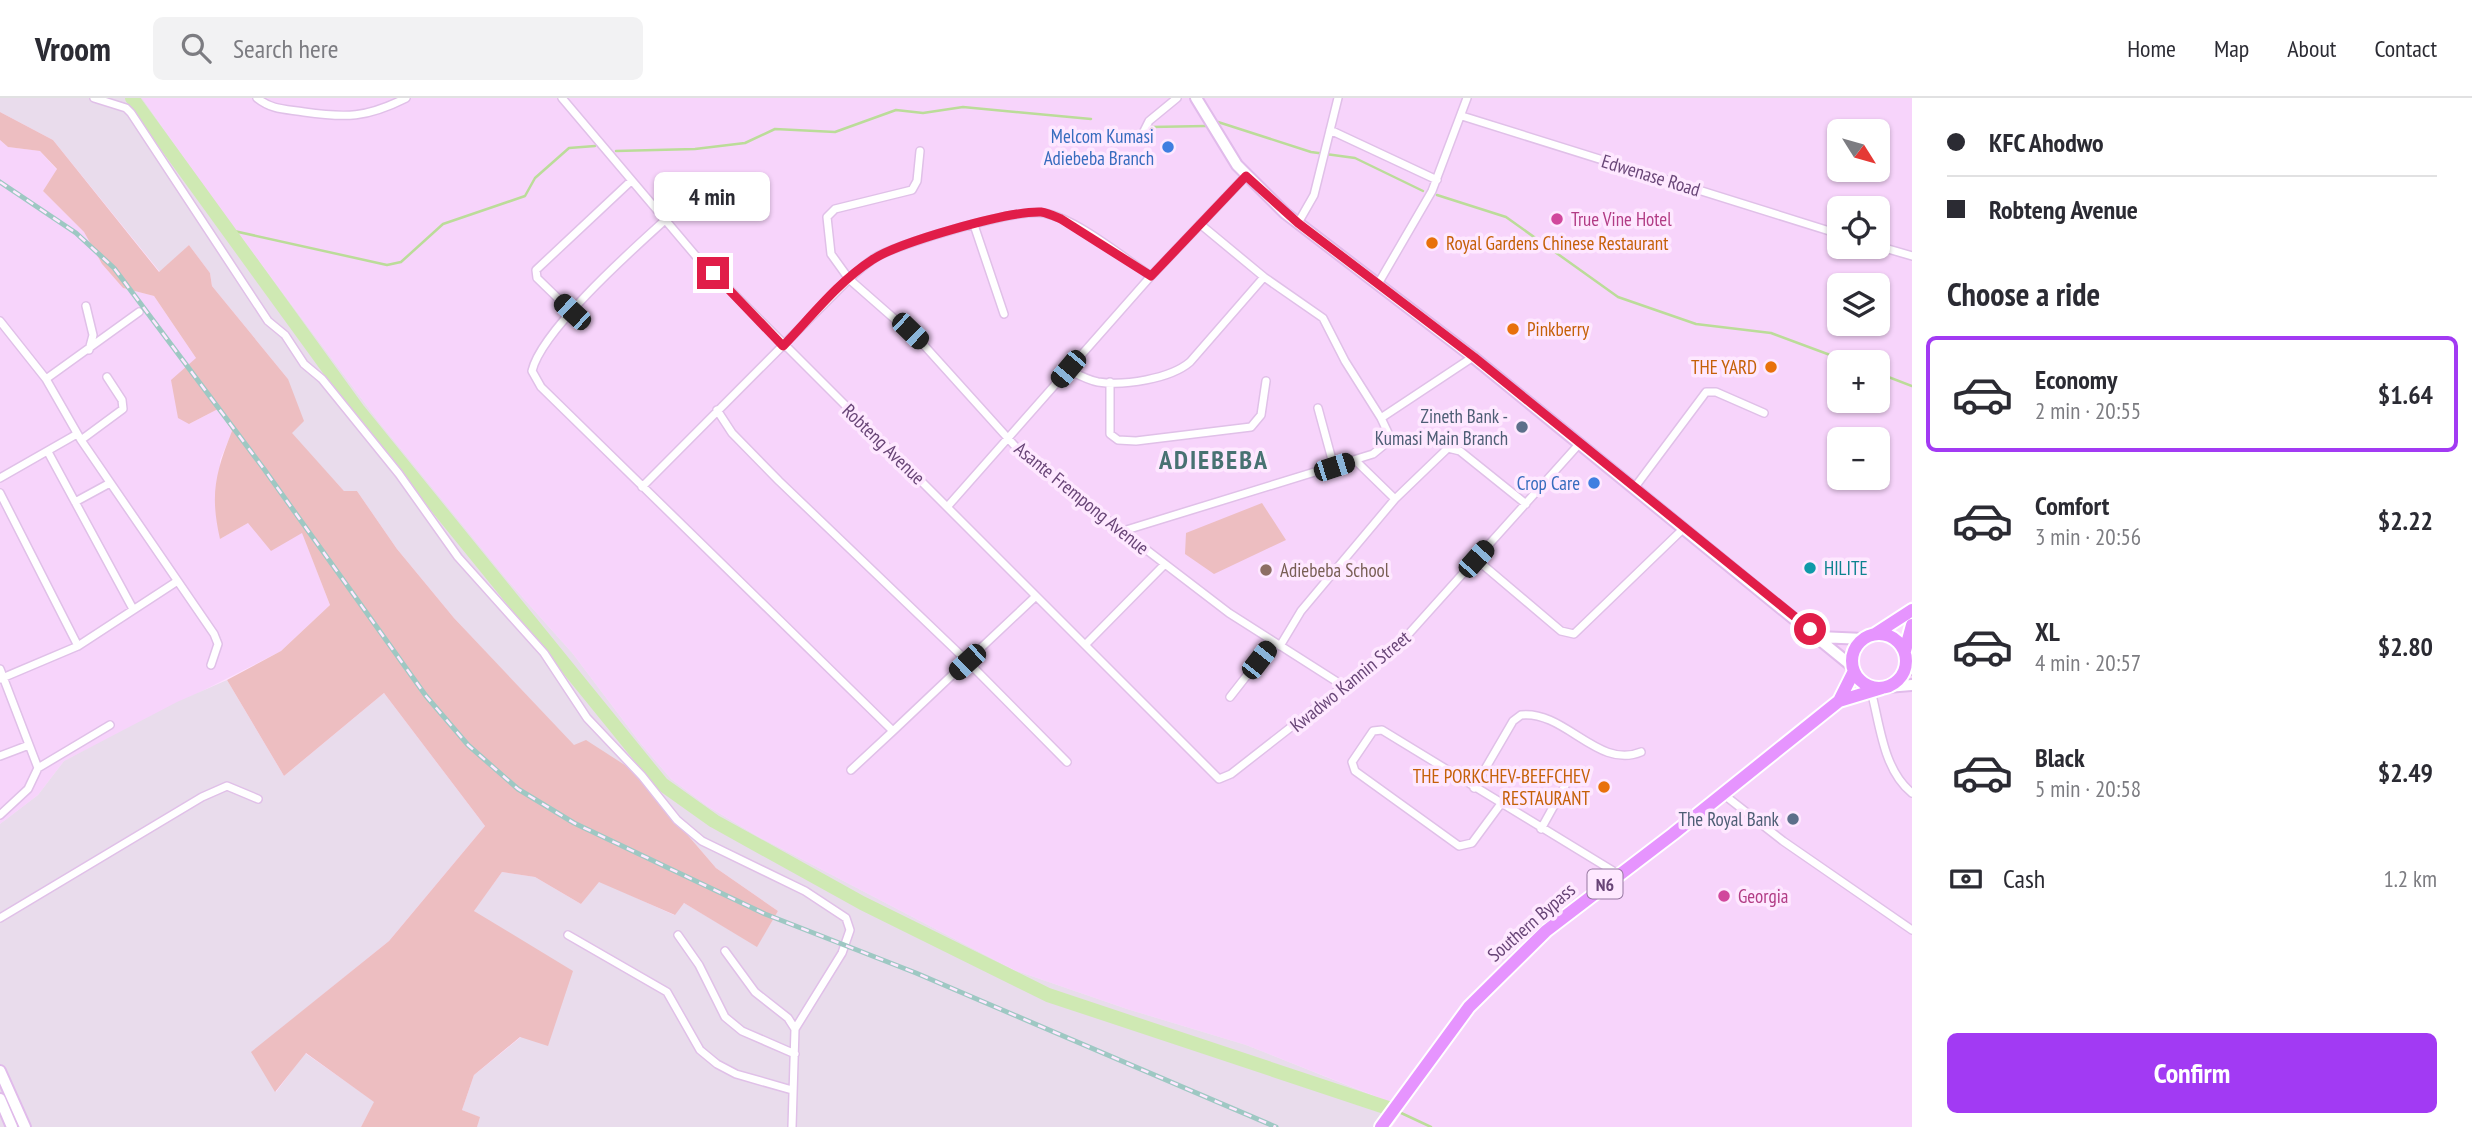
<!DOCTYPE html>
<meta charset="utf-8">
<style>
:root{--surface:#fff;--page:#f2f2f3;--text:#2b2b33;--muted:#7c7c81;--line:#e1e1e2;--accent:#a23af3}
body{margin:0;font-family:"PT Sans Narrow",sans-serif;background:var(--page);color:var(--text);height:100vh;display:flex;flex-direction:column;font-size:26px;white-space:nowrap}
*{box-sizing:border-box;margin:0}
p{font-size:23px;color:var(--muted)}
.icon{flex:none;width:38px;height:38px;fill:none;stroke:currentColor;stroke-width:2;stroke-linecap:round;stroke-linejoin:round}
.map{position:relative;flex:1;overflow:hidden}
.panel{display:flex;flex-direction:column;background:var(--surface);width:560px}
.panel>*{flex:none}
.hud{display:grid;align-content:center;height:154px;padding:0 35px;background:var(--surface)}
.needle{width:46px;rotate:127deg}
.buttons{position:absolute;left:1827px;top:21px;display:grid;gap:14px}
.buttons a{display:grid;place-items:center;width:63px;height:63px;border-radius:10px;background:var(--surface);box-shadow:0 2px 5px #0004;font-size:35px}
.end{position:absolute;width:32px;height:32px;margin:-16px;border:9px solid #e11d48;background:#fff;box-shadow:0 0 0 4px #fff}
.from{border-radius:50%}
.bubble{position:absolute;height:49px;border-radius:10px;background:var(--surface);box-shadow:0 2px 5px #0004;font-size:23px;font-weight:800;line-height:49px;text-align:center}
.car{position:absolute;width:21px;height:42px;margin:-21px -10px;border-radius:9px;box-shadow:0 0 5px 2px #0007;background:linear-gradient(#222 24%,#8ab4d8 0 40%,#222 0 76%,#8ab4d8 0 86%,#222 0)}
.hud b{display:flex;align-items:center;gap:24px;height:66px;font-size:26px}
.hud b+b{border-top:2px solid var(--line)}
.hud i{width:18px;height:18px;background:var(--text)}
ul{padding:0;list-style:none}
li{display:flex;align-items:center;gap:21px;height:116px;margin:0 14px 10px;padding:0 21px;border:4px solid transparent;border-radius:10px}
li div{flex:1}
li b{display:block;font-size:26px}
li em{font-style:normal;font-weight:800}
li.on{border-color:var(--accent)}
li>.icon{width:63px;height:63px;stroke-width:1.5}
h2{padding:0 35px;font-size:32px;line-height:84px}
.pay{display:flex;align-items:center;gap:18px;height:77px;padding:0 35px;font-size:26px}
.pay p{margin-inline-start:auto}
.cta{display:flex;gap:14px;margin-top:auto;padding:14px 35px}
.cta a{flex:1;height:80px;border-radius:10px;background:var(--accent);color:#fff;font-size:28px;font-weight:800;line-height:80px;text-align:center}
header{display:flex;align-items:center;gap:42px;box-sizing:border-box;height:98px;padding:0 35px;background:var(--surface);border-bottom:2px solid var(--line)}
header strong{font-size:33px}
nav{display:flex;gap:38px;margin-inline-start:auto;font-size:24px}
.search{width:490px;height:63px;background:var(--page);display:flex;align-items:center;gap:18px;box-sizing:border-box;padding:0 24px;border-radius:10px;color:var(--muted);font-size:26px}
main{display:flex;flex:1;min-height:0}
.map>svg:first-child{display:block}
</style>
<header>
<strong>Vroom</strong>
<div class="search"><svg class="icon" aria-label="search" viewBox="0 0 24 24"><circle cx="10" cy="10" r="6"/><path d="M15 15l6 6"/></svg>Search here</div>
<nav><a>Home</a><a>Map</a><a>About</a><a>Contact</a></nav>
</header>
<main>
<div class="map">
<svg width="1912" height="1029" viewBox="0 0 1912 1029">
<rect width="100%" height="100%" fill="#fde0fe"/>
<path fill="#f7d4fb" fill-rule="evenodd" d="M 142,0 L 1912,0 L 1912,502 L 1883,526 L 1912,552 L 1912,1029 L 1392,1029 L 1405,1010 L 1246,947 L 1127,911 L 1014,872 L 757,738 L 707,708 L 671,681 L 641,646 L 573,556 L 508,483 L 378,323 L 210,97 ZM 1839,33 L 1878,33 L 1878,72 L 1839,72 ZM 1839,110 L 1878,110 L 1878,149 L 1839,149 ZM 1839,187 L 1878,187 L 1878,226 L 1839,226 ZM 1839,264 L 1878,264 L 1878,303 L 1839,303 ZM 1839,341 L 1878,341 L 1878,380 L 1839,380 Z
M 0,42 L 8,49 L 40,53 L 57,72 L 43,93 L 84,134 L 102,166 L 123,190 L 154,198 L 196,260 L 189,326 L 218,311 L 232,334 L 220,362 L 220,441 L 248,425 L 302,434 L 330,507 L 281,553 L 64,663 L 38,697 L 0,726 Z"/>
<path fill="#e9dcec" d="M 0,0 L 142,0 L 210,97 L 378,323 L 508,483 L 573,556 L 641,646 L 671,681 L 707,708 L 757,738 L 1014,872 L 1127,911 L 1246,947 L 1394,1006 L 1376,1029 L 477,1029 L 479,1019 L 462,1012 L 474,977 L 521,939 L 474,812 L 502,774 L 535,779 L 581,806 L 599,783 L 674,817 L 684,805 L 757,848 L 778,813 L 716,770 L 631,671 L 574,648 L 454,520 L 397,451 L 357,393 L 344,393 L 291,335 L 288,281 L 212,188 L 210,175 L 189,147 L 160,174 L 53,42 L 0,14 Z
M 227,582 L 284,678 L 384,595 L 485,728 L 389,843 L 252,954 L 276,994 L 305,955 L 375,1004 L 361,1029 L 0,1029 L 0,726 L 38,697 L 64,663 L 177,604 Z"/>
<path fill="#edbec1" d="M 0,14 L 53,42 L 159,174 L 189,147 L 210,175 L 212,188 L 288,281 L 304,323 L 292,335 L 344,393 L 357,393 L 397,451 L 454,520 L 574,647 L 586,642 L 631,671 L 716,770 L 778,813 L 757,849 L 684,805 L 675,817 L 599,784 L 581,806 L 535,779 L 502,774 L 474,813 L 573,873 L 548,948 L 520,939 L 474,977 L 462,1012 L 480,1019 L 477,1029 L 361,1029 L 374,1004 L 306,955 L 275,994 L 251,954 L 389,843 L 485,728 L 384,595 L 284,678 L 227,582 L 281,553 L 330,507 L 302,435 L 271,453 L 248,425 L 220,441 C 210,397 215,376 232,333 L 218,311 L 189,326 L 178,320 L 171,282 L 196,260 L 154,198 L 123,190 L 102,166 L 84,134 L 43,93 L 57,71 L 40,53 L 8,49 L 0,42 Z
M 1262,405 L 1286,442 L 1214,476 L 1185,456 L 1186,435 Z"/>
<g fill="none" stroke-linecap="round" stroke-linejoin="round">
<path stroke="#bbdc99" stroke-width="2.5" d="M 1218,24 L 1311,54 L 1355,60 L 1423,93
M 1151,29 L 1206,28
M 616,53 L 695,51 L 745,45 L 775,31 L 835,34 L 896,12 L 923,15 L 963,9 L 1091,21
M 1437,97 L 1506,119 L 1618,199 L 1696,226 L 1771,235 L 1849,264
M 225,131 L 387,167 L 401,164 L 443,126 L 525,98 L 535,80 L 569,50 L 595,48
M 1878,275 L 1912,288
M 1399,1014 L 1431,1029"/>
<path stroke="#cfe9b3" stroke-width="14" d="M 132,0 L 359,313 L 662,686 L 714,723 L 862,805 L 1048,897 L 1394,1012"/>
<g stroke="#e0c0e8" stroke-width="10">
<path id="minor" d="M 94,0 L 126,10 L 131,15 L 268,223 L 285,237 L 304,266 L 322,281 L 399,376 L 458,459 L 544,555 L 587,620 L 642,678 L 677,722 L 702,743 L 805,793 L 846,820 L 850,832 L 842,855 L 795,931
M 257,0 C 272,12 285,11 304,14 C 346,20 366,20 406,0
M 562,0 L 695,157 L 1219,681 L 1231,676 L 1405,540 L 1580,345
M 1462,18 L 1839,136
M 1330,32 L 1437,82
M 1141,39 L 1149,23 L 1177,0
M 920,53 L 917,83 L 912,92 L 835,111 L 827,119 L 831,156 L 849,181 L 922,245 L 1024,358 L 1229,515 L 1342,587
M 664,123 C 632,152 541,233 532,273 L 541,289 L 893,633 L 967,563 L 1067,664
M 1298,125 L 1314,97 L 1338,0
M 1200,126 L 1264,179 L 1323,220 L 1345,263 L 1381,320
M 974,127 L 1004,216
M 1878,148 L 1912,158
M 1378,186 L 1432,93 L 1467,0
M 86,208 L 93,237 L 89,252
M 572,214 L 537,180 L 536,172 L 631,83
M 0,223 L 46,281 L 81,342 L 214,536 L 218,546 L 211,567
M 1067,271 C 1077,276 1087,282 1098,284 C 1124,288 1170,281 1190,264 L 1264,179
M 46,281 L 139,214
M 1110,284 L 1110,336 L 1118,342 L 1136,343 L 1251,329 L 1261,317 L 1266,283
M 1318,310 L 1334,369
M 717,312 L 732,335 L 779,383 L 967,563 L 1035,499
M 81,342 L 123,311 L 122,302 L 107,279
M 48,354 L 133,511
M 1355,362 L 1395,401
M 0,380 L 77,336
M 642,389 L 849,181 C 858,173 867,164 878,158 C 904,144 1018,110 1044,115 C 1077,121 1122,159 1151,178
M 1635,389 L 1706,294 L 1716,294 L 1764,315
M 0,395 L 78,548
M 75,404 L 110,385
M 948,408 L 1151,178 L 1246,78
M 1123,433 L 1373,356 L 1384,347 L 1389,337 L 1381,320 L 1473,259
M 1476,461 L 1561,533 L 1574,536 L 1684,430
M 1086,546 L 1164,467
M 1280,548 L 1301,513 L 1395,401 L 1448,350 L 1460,353 L 1526,406
M 0,571 L 38,670 L 28,691 L 0,717
M 0,581 L 78,548 L 176,484
M 1871,593 C 1880,626 1883,672 1912,695
M 1230,599 L 1273,544
M 0,658 L 29,647
M 38,670 L 110,627
M 851,672 L 893,633
M 1474,690 L 1513,623 L 1521,617 C 1565,612 1598,672 1641,654
M 1723,696 L 1783,743 L 1912,832
M 1500,707 L 1472,745 L 1459,748 L 1355,673 L 1352,664 L 1373,633 L 1382,632 L 1618,776
M 1541,731 L 1572,675
M 0,820 L 202,699 L 227,688 L 258,701
M 568,837 L 667,894 L 700,952 L 717,966 L 736,976 L 792,992
M 678,837 L 699,867 L 725,919 L 742,933 L 795,956
M 725,853 L 755,894 L 788,920 L 795,931 L 792,1029"/>
</g>
<g stroke="#e1bbeb" stroke-width="14">
<path id="secondary" d="M 1196,0 L 1237,67 L 1285,115 L 1473,259 L 1853,569
M 1819,539 L 1864,541
M 1906,565 L 1912,571
M 1887,589 L 1912,587
M 0,973 L 25,1029
M 0,1001 L 12,1029"/>
</g>
<g stroke="#fff" stroke-width="16">
<path id="trunk" d="M1852 563a27 27 0 1 1 54 0a27 27 0 1 1-54 0Z
M 1875,536 L 1912,512
M 1905,553 L 1912,527
M 1839,603 L 1854,573
M 1381,1029 L 1469,909 L 1546,833 L 1673,736 L 1839,603 L 1882,590"/>
</g>
<use href="#minor" stroke="#fff" stroke-width="7"/>
<use href="#secondary" stroke="#fff" stroke-width="10"/>
<use href="#trunk" stroke="#e694fe" stroke-width="12"/>
<g stroke="#9ec8c3" stroke-width="5">
<path id="rail" d="M 0,84 L 76,135 L 114,170 L 264,371 L 426,598 L 468,647 L 518,691 L 574,725 L 765,816 L 916,875 L 1276,1029"/>
</g>
<use href="#rail" stroke="#fee8ff" stroke-width="2.5" stroke-dasharray="8" stroke-linecap="butt"/>
</g>
<g fill="none" stroke-linecap="round" stroke-linejoin="round">
<path stroke="#e11d48" stroke-width="9" d="M 713,175 L 783,248 C 811,219 838,184 872,162 C 899,144 1008,113 1041,114 C 1048,115 1054,118 1061,121 L 1151,178 L 1246,78 L 1298,125 L 1474,259 L 1810,531"/>
</g>
<g fill="#3f7fe0" stroke="#fee8ff" stroke-width="2.5">
<circle cx="1168" cy="49" r="7"/>
<circle cx="1594" cy="385" r="7"/>
</g>
<g fill="#d1479c" stroke="#fee8ff" stroke-width="2.5">
<circle cx="1557" cy="121" r="7"/>
<circle cx="1724" cy="798" r="7"/>
</g>
<g fill="#e8710a" stroke="#fee8ff" stroke-width="2.5">
<circle cx="1432" cy="145" r="7"/>
<circle cx="1513" cy="231" r="7"/>
<circle cx="1771" cy="269" r="7"/>
<circle cx="1604" cy="689" r="7"/>
</g>
<g fill="#5c6f8a" stroke="#fee8ff" stroke-width="2.5">
<circle cx="1522" cy="329" r="7"/>
<circle cx="1793" cy="721" r="7"/>
</g>
<circle fill="#0f9aa8" stroke="#fee8ff" stroke-width="2.5" cx="1810" cy="470" r="7"/>
<circle fill="#8d6e63" stroke="#fee8ff" stroke-width="2.5" cx="1266" cy="472" r="7"/>
<g text-anchor="middle" dominant-baseline="central" stroke-width="7" stroke-linejoin="round" paint-order="stroke">
<rect fill="#fee8ff" stroke="#9576a0" stroke-width="2" x="1587.5" y="771.5" width="35" height="29" rx="5"/>
<g font-size="18" font-weight="bold" fill="#684577">
<text x="1605" y="786">N6</text>
</g>
<g font-size="19" fill="#366cbe" stroke="#fee8ff" text-anchor="end">
<text x="1154" y="38">Melcom Kumasi<tspan x="1154" dy="22">Adiebeba Branch</tspan></text>
<text x="1580" y="385">Crop Care</text>
</g>
<g font-size="19" fill="#684577" stroke="#fee8ff">
<text transform="translate(1651 77) rotate(17)">Edwenase Road</text>
<text transform="translate(884 346) rotate(44)">Robteng Avenue</text>
<text transform="translate(1082 400) rotate(39)">Asante Frempong Avenue</text>
<text transform="translate(1350 583) rotate(-39)">Kwadwo Kannin Street</text>
<text transform="translate(1531 824) rotate(-41)">Southern Bypass</text>
</g>
<g font-size="19" fill="#b23c85" stroke="#fee8ff" text-anchor="start">
<text x="1571" y="121">True Vine Hotel</text>
<text x="1738" y="798">Georgia</text>
</g>
<g font-size="19" fill="#c56008" stroke="#fee8ff" text-anchor="start">
<text x="1446" y="145">Royal Gardens Chinese Restaurant</text>
<text x="1527" y="231">Pinkberry</text>
<text x="1757" y="269" text-anchor="end">THE YARD</text>
<text x="1590" y="678" text-anchor="end">THE PORKCHEV-BEEFCHEV<tspan x="1590" dy="22">RESTAURANT</tspan></text>
</g>
<g font-size="19" fill="#4e5e75" stroke="#fee8ff" text-anchor="end">
<text x="1508" y="318">Zineth Bank -<tspan x="1508" dy="22">Kumasi Main Branch</tspan></text>
<text x="1779" y="721">The Royal Bank</text>
</g>
<g font-size="19" fill="#0d838f" stroke="#fee8ff" text-anchor="start">
<text x="1824" y="470">HILITE</text>
</g>
<g font-size="19" fill="#785e54" stroke="#fee8ff" text-anchor="start">
<text x="1280" y="472">Adiebeba School</text>
</g>
<g font-size="26" font-weight="bold" letter-spacing="2" fill="#487272" stroke="#fee8ff">
<text x="1214" y="361">ADIEBEBA</text>
</g>
</g>
</svg>
<div class="buttons">
<a><svg class="needle" viewBox="-14 -14 28 28"><path d="M0-13l5 13h-10z" fill="#e53935"/><path d="M0 13l5-13h-10z" fill="#7c7c81"/></svg></a>
<a><svg class="icon" aria-label="locate" viewBox="0 0 24 24"><circle cx="12" cy="12" r="6"/><path d="M12 2v4M12 18v4M2 12h4M18 12h4"/></svg></a>
<a><svg class="icon" aria-label="layers" viewBox="0 0 24 24"><path d="M12 4l9 5-9 5-9-5zM3 14l9 5 9-5"/></svg></a>
<a>+</a>
<a>−</a>
</div>
<i class="end from" style="left:1810px;top:531px"></i>
<i class="end" style="left:713px;top:175px"></i>
<div class="bubble" style="left:654px;top:74px;width:116px">4 min</div>
<i class="car" style="left:572px;top:214px;rotate:313deg"></i>
<i class="car" style="left:910px;top:233px;rotate:134deg"></i>
<i class="car" style="left:1068px;top:271px;rotate:220deg"></i>
<i class="car" style="left:1334px;top:369px;rotate:72deg"></i>
<i class="car" style="left:1476px;top:461px;rotate:42deg"></i>
<i class="car" style="left:1259px;top:562px;rotate:38deg"></i>
<i class="car" style="left:967px;top:564px;rotate:227deg"></i>
</div>
<section class="panel">
<div class="hud">
<b><i class="from"></i>KFC Ahodwo</b>
<b><i></i>Robteng Avenue</b>
</div>
<h2>Choose a ride</h2>
<ul>
<li class="on"><svg class="icon" aria-label="car" viewBox="0 0 24 24"><path d="M5 17H2v-5l4-1 3-4h7l3 4 3 1v5h-3M9 17h6M6 11h13"/><circle cx="7" cy="17" r="2"/><circle cx="17" cy="17" r="2"/></svg><div><b>Economy</b><p>2 min · 20:55</p></div><em>$1.64</em></li>
<li><svg class="icon" aria-label="car" viewBox="0 0 24 24"><path d="M5 17H2v-5l4-1 3-4h7l3 4 3 1v5h-3M9 17h6M6 11h13"/><circle cx="7" cy="17" r="2"/><circle cx="17" cy="17" r="2"/></svg><div><b>Comfort</b><p>3 min · 20:56</p></div><em>$2.22</em></li>
<li><svg class="icon" aria-label="car" viewBox="0 0 24 24"><path d="M5 17H2v-5l4-1 3-4h7l3 4 3 1v5h-3M9 17h6M6 11h13"/><circle cx="7" cy="17" r="2"/><circle cx="17" cy="17" r="2"/></svg><div><b>XL</b><p>4 min · 20:57</p></div><em>$2.80</em></li>
<li><svg class="icon" aria-label="car" viewBox="0 0 24 24"><path d="M5 17H2v-5l4-1 3-4h7l3 4 3 1v5h-3M9 17h6M6 11h13"/><circle cx="7" cy="17" r="2"/><circle cx="17" cy="17" r="2"/></svg><div><b>Black</b><p>5 min · 20:58</p></div><em>$2.49</em></li>
</ul>
<div class="pay"><svg class="icon" aria-label="cash" viewBox="0 0 24 24"><path d="M3 7h18v10H3z"/><circle cx="12" cy="12" r="2"/></svg>Cash<p>1.2 km</p></div>
<div class="cta"><a>Confirm</a></div>
</section>
</main>
